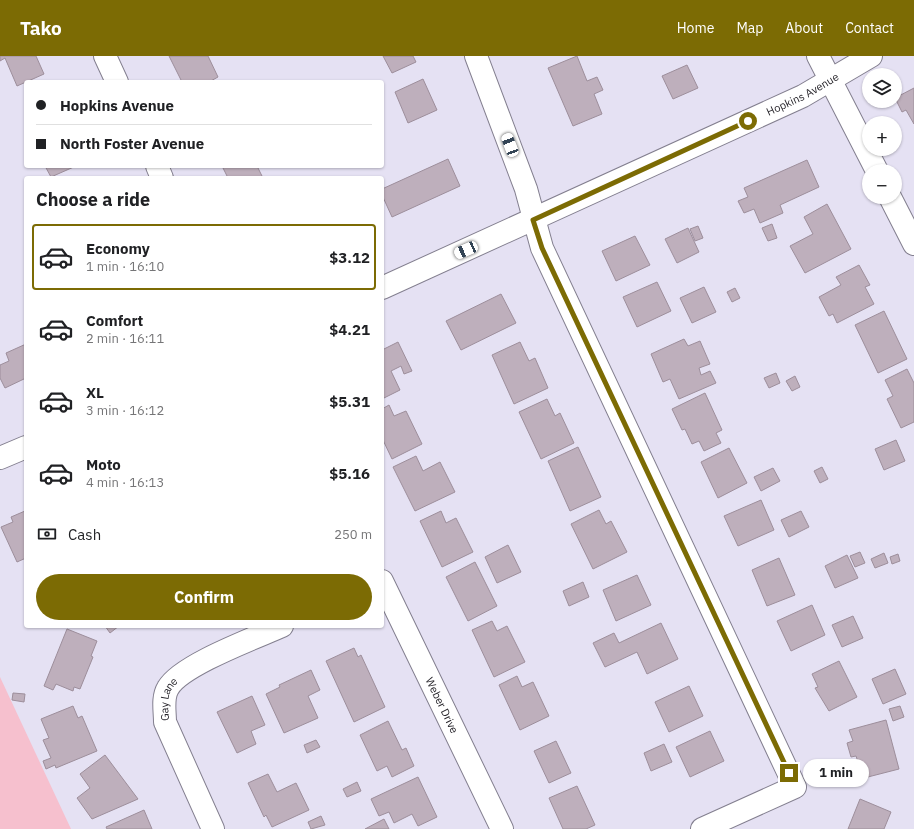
<!DOCTYPE html>
<meta charset="utf-8">
<style>
:root{--surface:#fff;--page:#f6f6f6;--text:#202124;--muted:#757577;--line:#e0e0e0;--accent:#7c6b04}
body{margin:0;font-family:"IBM Plex Sans",sans-serif;background:var(--page);color:var(--text);height:100vh;display:flex;flex-direction:column;font-size:15px;white-space:nowrap}
*{box-sizing:border-box;margin:0}
p{font-size:13px;color:var(--muted)}
.icon{flex:none;width:22px;height:22px;fill:none;stroke:currentColor;stroke-width:2;stroke-linecap:round;stroke-linejoin:round}
.map{position:relative;flex:1;overflow:hidden}
.details{position:absolute;left:24px;top:120px;width:360px;height:452px;display:flex;flex-direction:column;background:var(--surface);border-radius:4px;box-shadow:0 1px 3px #0004}
.details>*{flex:none}
.hud{position:absolute;left:24px;top:24px;width:360px;height:88px;border-radius:4px;box-shadow:0 1px 3px #0004;display:grid;align-content:center;height:88px;padding:0 12px;background:var(--surface)}
.controls{position:absolute;left:862px;top:12px;display:grid;gap:8px}
.controls a{display:grid;place-items:center;width:40px;height:40px;border-radius:50%;background:var(--surface);box-shadow:0 1px 3px #0004;font-size:20px}
.end{position:absolute;width:18px;height:18px;margin:-9px;border:5px solid #7c6b04;background:#fff;box-shadow:0 0 0 2px #fff}
.from{border-radius:50%}
.bubble{position:absolute;height:28px;border-radius:14px;background:var(--surface);box-shadow:0 1px 3px #0004;font-size:13px;font-weight:800;line-height:28px;text-align:center}
.car{position:absolute;width:12px;height:24px;margin:-12px -6px;border-radius:5px;box-shadow:0 0 3px 1px #0007;background:linear-gradient(#fff 24%,#345 0 40%,#fff 0 76%,#345 0 86%,#fff 0)}
.hud b{display:flex;align-items:center;gap:14px;height:38px;font-size:15px}
.hud b+b{border-top:1px solid var(--line)}
.hud i{width:10px;height:10px;background:var(--text)}
ul{padding:0;list-style:none}
li{display:flex;align-items:center;gap:12px;height:66px;margin:0 8px 6px;padding:0 4px;border:2px solid transparent;border-radius:4px}
li div{flex:1}
li b{display:block;font-size:15px}
li em{font-style:normal;font-weight:800}
li.selected{border-color:var(--accent)}
li>.icon{width:36px;height:36px;stroke-width:1.5}
h2{padding:0 12px;font-size:18px;line-height:48px}
.pay{display:flex;align-items:center;gap:10px;height:44px;padding:0 12px;font-size:15px}
.pay p{margin-inline-start:auto}
.cta{display:flex;gap:8px;margin-top:auto;padding:8px 12px}
.cta a{flex:1;height:46px;border-radius:24px;background:var(--accent);color:#fff;font-size:16px;font-weight:800;line-height:46px;text-align:center}
header{display:flex;align-items:center;gap:24px;box-sizing:border-box;height:56px;padding:0 20px;background:var(--accent);color:#fff}
header strong{font-size:19px}
nav{display:flex;gap:22px;margin-inline-start:auto;font-size:14px}
.map>svg:first-child{display:block}
</style>
<header>
<strong>Tako</strong>
<nav><a>Home</a><a>Map</a><a>About</a><a>Contact</a></nav>
</header>
<div class="map">
<svg width="914" height="773" viewBox="0 0 914 773">
<rect width="100%" height="100%" fill="#e5e1f3"/>
<path fill="#f6c0ce" d="M 0,621 L 71,773 L 0,773 Z"/>
<path fill="#beafbc" stroke="#9d8e9b" d="M 0,0 L 36,0 L 44,18 L 17,30 L 5,2 L 0,5 Z
M 169,0 L 208,0 L 218,21 L 209,26 L 182,26 Z
M 383,0 L 413,0 L 416,6 L 392,17 Z
M 577,0 L 587,25 L 597,21 L 603,34 L 594,38 L 602,58 L 573,70 L 548,12 Z
M 687,9 L 698,32 L 673,43 L 662,20 Z
M 423,23 L 437,54 L 408,67 L 395,36 Z
M 914,32 L 914,68 L 906,54 L 902,56 L 895,42 Z
M 448,103 L 460,130 L 392,161 L 382,139 L 382,133 Z
M 807,104 L 819,131 L 780,149 L 783,157 L 760,167 L 754,153 L 744,157 L 738,145 L 748,141 L 744,132 Z
M 45,110 L 76,110 L 51,121 Z
M 222,110 L 257,110 L 263,122 L 228,122 Z
M 827,148 L 851,193 L 805,217 L 790,190 L 813,178 L 804,161 Z
M 772,168 L 777,182 L 768,185 L 762,172 Z
M 698,170 L 703,182 L 695,185 L 690,173 Z
M 688,172 L 699,196 L 677,207 L 665,183 Z
M 635,180 L 650,209 L 616,225 L 602,195 Z
M 859,209 L 870,229 L 865,231 L 874,248 L 837,267 L 833,258 L 829,260 L 819,241 L 841,229 L 836,221 Z
M 657,226 L 671,255 L 637,271 L 623,241 Z
M 704,231 L 716,256 L 692,267 L 680,242 Z
M 735,232 L 740,242 L 732,246 L 727,236 Z
M 501,238 L 516,267 L 461,294 L 446,265 Z
M 884,255 L 907,303 L 878,317 L 855,269 Z
M 684,283 L 688,290 L 700,285 L 710,308 L 699,312 L 701,319 L 710,315 L 716,327 L 679,343 L 670,323 L 663,326 L 651,298 Z
M 398,286 L 412,315 L 404,318 L 401,310 L 391,315 L 400,334 L 384,342 L 382,339 L 382,294 Z
M 520,286 L 529,305 L 535,302 L 548,332 L 514,348 L 492,299 Z
M 26,288 L 26,322 L 5,332 L 0,322 L 0,309 L 9,305 L 6,297 Z
M 907,313 L 914,327 L 914,366 L 901,372 L 887,343 L 893,340 L 885,324 Z
M 776,317 L 780,327 L 769,332 L 764,322 Z
M 795,320 L 800,331 L 792,335 L 786,325 Z
M 705,337 L 722,374 L 716,377 L 721,387 L 704,395 L 699,385 L 692,388 L 685,373 L 682,374 L 672,353 Z
M 547,343 L 555,360 L 560,357 L 574,387 L 541,403 L 519,356 Z
M 389,349 L 394,360 L 406,355 L 422,388 L 392,403 L 382,382 L 382,353 Z
M 896,384 L 905,405 L 884,414 L 875,393 Z
M 578,391 L 601,441 L 570,455 L 548,405 Z
M 729,392 L 747,427 L 718,442 L 701,406 Z
M 416,400 L 423,415 L 440,406 L 455,436 L 415,455 L 393,411 Z
M 822,411 L 828,423 L 820,427 L 814,415 Z
M 773,412 L 780,425 L 761,435 L 754,421 Z
M 761,444 L 774,474 L 738,490 L 724,460 Z
M 599,454 L 606,468 L 611,465 L 627,496 L 593,513 L 571,468 Z
M 25,455 L 26,502 L 17,506 L 1,471 L 13,466 L 11,461 Z
M 441,455 L 446,467 L 456,462 L 473,496 L 442,511 L 420,465 Z
M 801,455 L 809,471 L 789,481 L 781,464 Z
M 508,489 L 521,516 L 497,527 L 485,501 Z
M 860,496 L 865,507 L 855,511 L 850,500 Z
M 884,497 L 888,507 L 875,512 L 871,503 Z
M 898,498 L 900,505 L 892,508 L 890,501 Z
M 847,499 L 858,522 L 835,532 L 825,510 Z
M 779,502 L 795,539 L 767,550 L 752,514 Z
M 475,506 L 497,550 L 468,565 L 446,521 Z
M 637,519 L 651,549 L 616,565 L 603,534 Z
M 583,526 L 589,541 L 569,550 L 563,535 Z
M 812,549 L 825,579 L 791,595 L 777,565 Z
M 853,560 L 863,582 L 842,591 L 832,569 Z
M 492,565 L 497,575 L 507,570 L 525,606 L 494,621 L 472,574 Z
M 661,567 L 678,603 L 647,618 L 637,596 L 605,611 L 593,587 L 614,577 L 619,587 Z
M 105,570 L 119,570 L 110,577 Z
M 67,573 L 97,585 L 91,600 L 93,601 L 80,633 L 74,631 L 73,635 L 56,628 L 53,634 L 44,630 Z
M 354,592 L 358,601 L 361,599 L 385,651 L 354,666 L 326,605 Z
M 839,605 L 857,641 L 829,655 L 815,632 L 818,631 L 812,618 Z
M 895,613 L 906,638 L 883,648 L 872,623 Z
M 311,614 L 320,634 L 308,640 L 318,662 L 284,677 L 266,638 L 280,631 L 279,629 Z
M 517,620 L 522,631 L 533,626 L 549,660 L 520,674 L 499,629 Z
M 689,630 L 703,660 L 669,676 L 655,646 Z
M 13,637 L 25,638 L 24,646 L 12,644 Z
M 252,640 L 265,669 L 251,675 L 256,688 L 237,697 L 217,656 Z
M 73,650 L 78,662 L 82,660 L 97,695 L 56,712 L 55,709 L 46,713 L 43,705 L 51,702 L 43,684 L 49,682 L 41,663 Z
M 900,650 L 904,661 L 893,665 L 889,653 Z
M 886,664 L 899,713 L 864,722 L 860,705 L 858,706 L 856,700 L 851,701 L 847,687 L 853,685 L 849,674 Z
M 388,665 L 402,694 L 406,692 L 414,710 L 392,721 L 387,710 L 377,715 L 360,679 Z
M 710,675 L 724,705 L 690,721 L 676,691 Z
M 316,684 L 320,691 L 307,697 L 304,689 Z
M 556,685 L 571,717 L 549,727 L 534,695 Z
M 664,688 L 672,706 L 651,715 L 644,697 Z
M 105,699 L 138,743 L 92,763 L 77,742 L 90,732 L 80,718 Z
M 268,718 L 277,736 L 296,727 L 309,754 L 272,771 L 266,759 L 264,761 L 248,727 Z
M 418,721 L 437,761 L 418,770 L 412,758 L 394,767 L 389,756 L 379,760 L 371,743 Z
M 357,726 L 361,735 L 347,741 L 343,733 Z
M 577,730 L 595,769 L 586,773 L 563,773 L 549,742 Z
M 860,743 L 891,756 L 884,773 L 848,773 Z
M 144,754 L 152,773 L 107,773 L 106,771 Z
M 321,760 L 325,769 L 311,773 L 308,766 Z
M 384,763 L 389,773 L 365,773 Z"/>
<g fill="none" stroke-linecap="round" stroke-linejoin="round">
<g stroke="#837f8f" stroke-width="24">
<g id="minor">
<path d="M 105,0 L 117,26"/>
<path d="M 476,0 L 526,133 L 542,192 L 795,731 L 702,773"/>
<path d="M 818,0 L 877,115"/>
<path d="M 157,110 L 162,122"/>
<path d="M 890,141 L 914,188"/>
<path id="s1" d="M 382,232 L 803,40 L 871,0"/>
<path d="M 0,402 L 26,391"/>
<path id="s2" d="M 382,525 L 502,773"/>
<path id="s3" d="M 213,773 L 165,666 C 165,655 162,642 168,632 C 181,609 255,582 282,570"/>
</g>
</g>
<use href="#minor" stroke="#fff" stroke-width="22"/>
</g>
<g fill="none" stroke-linecap="round" stroke-linejoin="round">
<path stroke="#7c6b04" stroke-width="5" d="M 748,65 L 533,164 L 542,192 L 789,717"/>
</g>
<g text-anchor="middle" dominant-baseline="central" stroke-width="4" stroke-linejoin="round" paint-order="stroke">
<g font-size="11" fill="#27252b" stroke="#fff">
<text stroke="none"><textPath href="#s1" startOffset="463">Hopkins Avenue</textPath></text>
<text stroke="none"><textPath href="#s3" startOffset="141">Gay Lane</textPath></text>
<text stroke="none"><textPath href="#s2" startOffset="138">Weber Drive</textPath></text>
</g>
</g>
</svg>
<div class="controls">
<a><svg class="icon" aria-label="layers" viewBox="0 0 24 24"><path d="M12 4l9 5-9 5-9-5zM3 14l9 5 9-5"/></svg></a>
<a>+</a>
<a>−</a>
</div>
<i class="end from" style="left:748px;top:65px"></i>
<i class="end" style="left:789px;top:717px"></i>
<div class="bubble" style="left:803px;top:703px;width:66px">1 min</div>
<i class="car" style="left:510px;top:89px;rotate:339deg"></i>
<i class="car" style="left:466px;top:194px;rotate:246deg"></i>
<div class="hud">
<b><i class="from"></i>Hopkins Avenue</b>
<b><i></i>North Foster Avenue</b>
</div>
<section class="details">
<h2>Choose a ride</h2>
<ul>
<li class="selected"><svg class="icon" aria-label="car" viewBox="0 0 24 24"><path d="M5 17H2v-5l4-1 3-4h7l3 4 3 1v5h-3M9 17h6M6 11h13"/><circle cx="7" cy="17" r="2"/><circle cx="17" cy="17" r="2"/></svg><div><b>Economy</b><p>1 min · 16:10</p></div><em>$3.12</em></li>
<li><svg class="icon" aria-label="car" viewBox="0 0 24 24"><path d="M5 17H2v-5l4-1 3-4h7l3 4 3 1v5h-3M9 17h6M6 11h13"/><circle cx="7" cy="17" r="2"/><circle cx="17" cy="17" r="2"/></svg><div><b>Comfort</b><p>2 min · 16:11</p></div><em>$4.21</em></li>
<li><svg class="icon" aria-label="car" viewBox="0 0 24 24"><path d="M5 17H2v-5l4-1 3-4h7l3 4 3 1v5h-3M9 17h6M6 11h13"/><circle cx="7" cy="17" r="2"/><circle cx="17" cy="17" r="2"/></svg><div><b>XL</b><p>3 min · 16:12</p></div><em>$5.31</em></li>
<li><svg class="icon" aria-label="car" viewBox="0 0 24 24"><path d="M5 17H2v-5l4-1 3-4h7l3 4 3 1v5h-3M9 17h6M6 11h13"/><circle cx="7" cy="17" r="2"/><circle cx="17" cy="17" r="2"/></svg><div><b>Moto</b><p>4 min · 16:13</p></div><em>$5.16</em></li>
</ul>
<div class="pay"><svg class="icon" aria-label="cash" viewBox="0 0 24 24"><path d="M3 7h18v10H3z"/><circle cx="12" cy="12" r="2"/></svg>Cash<p>250 m</p></div>
<div class="cta"><a>Confirm</a></div>
</section>
</div>
